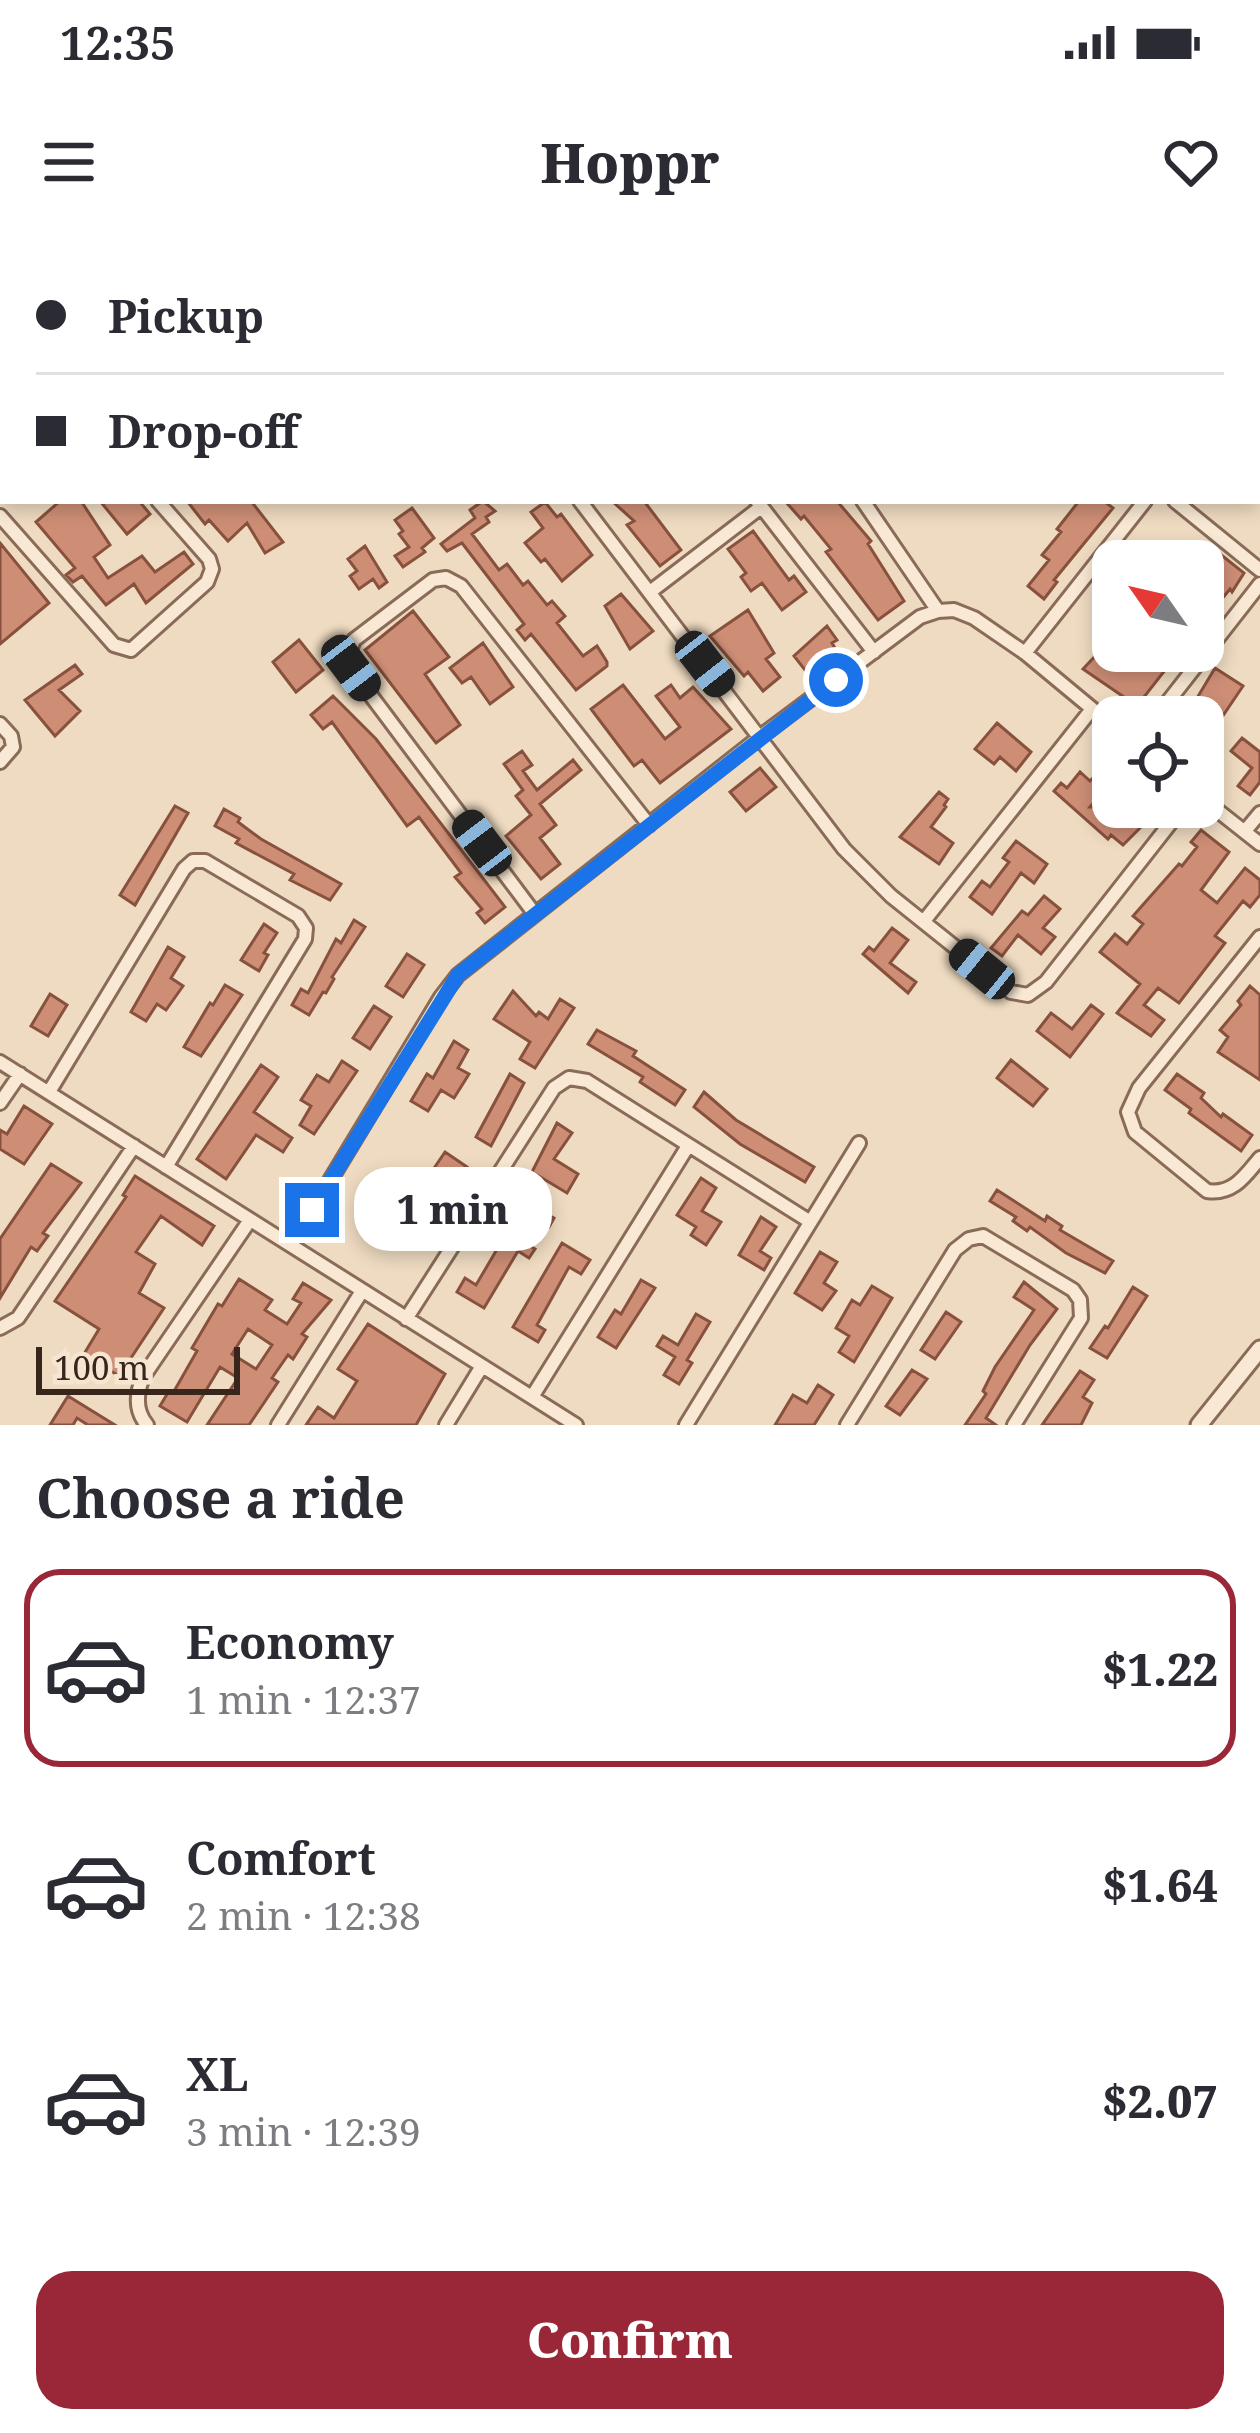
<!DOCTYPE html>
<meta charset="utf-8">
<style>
:root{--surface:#fff;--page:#f7f7f7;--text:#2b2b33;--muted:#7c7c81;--line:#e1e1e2;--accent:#992737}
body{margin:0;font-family:"Noto Serif",serif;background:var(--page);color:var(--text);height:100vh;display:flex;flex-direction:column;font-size:45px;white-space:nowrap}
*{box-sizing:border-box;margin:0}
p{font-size:39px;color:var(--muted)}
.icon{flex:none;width:66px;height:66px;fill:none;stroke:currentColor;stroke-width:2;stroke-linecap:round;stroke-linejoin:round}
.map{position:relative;height:1185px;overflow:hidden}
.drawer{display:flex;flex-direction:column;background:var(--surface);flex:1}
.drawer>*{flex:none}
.banner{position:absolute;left:0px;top:0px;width:1260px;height:264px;box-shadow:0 6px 18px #0003;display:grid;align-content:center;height:264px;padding:0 36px;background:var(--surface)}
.needle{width:78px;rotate:304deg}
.fabs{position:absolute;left:1092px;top:300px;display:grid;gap:24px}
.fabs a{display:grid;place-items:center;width:132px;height:132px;border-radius:24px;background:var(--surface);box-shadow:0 6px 18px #0003;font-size:60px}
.scale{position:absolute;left:36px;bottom:30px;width:204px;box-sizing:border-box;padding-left:12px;border:6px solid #38261d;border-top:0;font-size:33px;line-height:42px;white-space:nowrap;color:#38261d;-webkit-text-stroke:9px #f6e6d1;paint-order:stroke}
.end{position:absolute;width:54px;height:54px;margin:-27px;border:15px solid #1a73e8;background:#fff;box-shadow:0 0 0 6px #fff}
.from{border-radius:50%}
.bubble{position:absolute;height:84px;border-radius:36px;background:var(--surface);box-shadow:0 6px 18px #0003;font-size:39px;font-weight:800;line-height:84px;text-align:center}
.car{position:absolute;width:36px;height:72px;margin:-36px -18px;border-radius:15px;box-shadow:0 0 9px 3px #0007;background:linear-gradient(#222 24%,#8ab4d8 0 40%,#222 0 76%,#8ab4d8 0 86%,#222 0)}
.banner b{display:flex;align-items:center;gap:42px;height:114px;font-size:45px}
.banner b+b{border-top:3px solid var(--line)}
.banner i{width:30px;height:30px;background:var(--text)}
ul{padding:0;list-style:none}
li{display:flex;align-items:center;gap:36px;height:198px;margin:0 24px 18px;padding:0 12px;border:6px solid transparent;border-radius:36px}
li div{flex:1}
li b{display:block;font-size:45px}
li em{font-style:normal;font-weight:800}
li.on{border-color:var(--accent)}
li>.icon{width:108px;height:108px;stroke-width:1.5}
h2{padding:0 36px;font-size:54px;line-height:144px}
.action{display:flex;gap:24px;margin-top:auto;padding:24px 36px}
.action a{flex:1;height:138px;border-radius:36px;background:var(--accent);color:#fff;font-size:48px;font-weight:800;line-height:138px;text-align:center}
.status{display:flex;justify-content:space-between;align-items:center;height:84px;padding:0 60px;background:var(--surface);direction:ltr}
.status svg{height:33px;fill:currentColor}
header{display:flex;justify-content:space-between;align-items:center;height:156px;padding:0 36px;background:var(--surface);font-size:54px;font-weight:800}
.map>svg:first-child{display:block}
</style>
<div class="status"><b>12:35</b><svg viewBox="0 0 49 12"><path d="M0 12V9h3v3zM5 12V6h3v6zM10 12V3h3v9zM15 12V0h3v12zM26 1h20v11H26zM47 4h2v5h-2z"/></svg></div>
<header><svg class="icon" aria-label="menu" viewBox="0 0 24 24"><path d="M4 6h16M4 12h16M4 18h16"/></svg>Hoppr<svg class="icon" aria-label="heart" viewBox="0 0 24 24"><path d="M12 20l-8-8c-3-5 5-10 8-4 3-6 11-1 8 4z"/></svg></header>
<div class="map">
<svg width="1260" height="1185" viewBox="0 0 1260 1185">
<rect width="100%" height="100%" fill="#efdbc1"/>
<path fill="#ce8e76" stroke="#88513d" stroke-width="3" fill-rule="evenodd" d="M 60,261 L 81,261 L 110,305 L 94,317 L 108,338 L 142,316 L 155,332 L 184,312 L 193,324 L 146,363 L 134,344 L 106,365 L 82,336 L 73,342 L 66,335 L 75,328 L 36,282 Z
M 100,261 L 139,261 L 150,274 L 127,294 Z
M 187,261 L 251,261 L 283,302 L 265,313 L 247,283 L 228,301 L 209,280 L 205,284 Z
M 483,261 L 495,271 L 486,277 L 489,282 L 472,294 L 499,330 L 507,324 L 523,345 L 528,341 L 547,365 L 552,361 L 565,376 L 557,383 L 583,416 L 597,406 L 607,422 L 607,426 L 576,450 L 531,394 L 525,400 L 517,390 L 524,384 L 462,303 L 447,311 L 441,304 L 475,278 L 470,270 Z
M 612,261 L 644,261 L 681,310 L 660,326 L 627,285 L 634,281 Z
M 785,261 L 837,261 L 871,301 L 868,304 L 904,361 L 878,380 L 826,312 L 831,309 L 804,276 L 801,279 Z
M 1079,261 L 1104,261 L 1113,268 L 1054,340 L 1057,342 L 1044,359 L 1028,346 L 1049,320 L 1042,315 L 1061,292 L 1057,289 Z
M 545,262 L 557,277 L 561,274 L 592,315 L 562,341 L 545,319 L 541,322 L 525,303 L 543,288 L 531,272 Z
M 412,268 L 434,298 L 422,308 L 425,312 L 403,327 L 395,316 L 409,307 L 399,294 L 403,291 L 395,280 Z
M 753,291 L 789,340 L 794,336 L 806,352 L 782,370 L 762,343 L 751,351 L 741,337 L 746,333 L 728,309 Z
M 0,303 L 49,363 L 0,404 Z
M 365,306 L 387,342 L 379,348 L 373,339 L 359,349 L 350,336 L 357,331 L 348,319 Z
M 1215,310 L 1244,333 L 1232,352 L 1230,349 L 1203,382 L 1203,324 Z
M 621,354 L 653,391 L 630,409 L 605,366 Z
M 748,370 L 774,413 L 766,419 L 780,437 L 763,451 L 748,432 L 744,436 L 710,396 Z
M 413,371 L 449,417 L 425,434 L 460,485 L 436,503 L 365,410 Z
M 827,386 L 837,400 L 832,403 L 835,408 L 805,430 L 794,416 Z
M 1113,397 L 1113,411 L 1180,411 L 1137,466 L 1083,429 Z
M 299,400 L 323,430 L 296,452 L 273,422 Z
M 483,403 L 513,447 L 490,464 L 471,437 L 462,443 L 450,428 Z
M 75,425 L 82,434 L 59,450 L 80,471 L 55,496 L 25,460 Z
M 1215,428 L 1243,446 L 1208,498 L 1216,504 L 1203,522 L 1203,477 L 1188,473 Z
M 623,445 L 665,499 L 680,487 L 656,456 L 671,445 L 680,458 L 693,447 L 731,489 L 660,543 L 642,520 L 634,526 L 591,469 Z
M 333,456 L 376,499 L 505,667 L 485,683 L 477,673 L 482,669 L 455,637 L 461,633 L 419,577 L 407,586 L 332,482 L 323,489 L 311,475 Z
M 997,483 L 1031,512 L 1016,531 L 1000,517 L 994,524 L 975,509 Z
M 1242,498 L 1260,512 L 1260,542 L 1250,555 L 1238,546 L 1252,528 L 1231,511 Z
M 522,511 L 532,525 L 523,531 L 537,550 L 573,520 L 581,530 L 540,564 L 556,585 L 540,598 L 560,624 L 541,639 L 506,596 L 531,575 L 516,556 L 523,550 L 504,524 Z
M 1113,517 L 1113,540 L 1090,567 L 1149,567 L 1156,572 L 1123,605 L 1111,595 L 1108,599 L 1054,551 L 1061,543 L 1067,548 L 1080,532 L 1090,541 Z
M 760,528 L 776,547 L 746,571 L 730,552 Z
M 939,552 L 948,559 L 944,565 L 946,567 L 931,587 L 953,603 L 939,624 L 900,597 Z
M 175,566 L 188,573 L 135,665 L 120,655 Z
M 224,569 L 240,578 L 238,582 L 261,599 L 341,644 L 330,660 L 290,640 L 294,634 L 236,603 L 239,599 L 215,586 Z
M 1201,590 L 1229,612 L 1201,650 L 1217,663 L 1245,628 L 1260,640 L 1260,655 L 1250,667 L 1243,661 L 1215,696 L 1225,703 L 1179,763 L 1158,748 L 1144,765 L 1164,780 L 1151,796 L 1117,773 L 1140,744 L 1100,712 L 1115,694 L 1127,704 L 1143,684 L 1133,676 L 1179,624 L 1182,626 L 1197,607 L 1191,602 Z
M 1016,601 L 1047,624 L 1034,643 L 1021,633 L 992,674 L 970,657 L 982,641 L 990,647 L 1009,622 L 1003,618 Z
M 1044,656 L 1060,669 L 1043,688 L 1055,697 L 1041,714 L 1018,695 L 1002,716 L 991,708 L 1022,671 L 1028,675 Z
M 354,680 L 365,687 L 332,737 L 334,739 L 326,753 L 323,752 L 309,775 L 292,765 L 301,749 L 308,753 L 336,699 L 341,703 Z
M 264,684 L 277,693 L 264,713 L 268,715 L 259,731 L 241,720 Z
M 892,688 L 908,700 L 890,723 L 916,742 L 908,753 L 863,714 L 869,707 L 874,711 Z
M 168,707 L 184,717 L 171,738 L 183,746 L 166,770 L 157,764 L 146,781 L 131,772 Z
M 407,714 L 424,725 L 403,757 L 386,746 Z
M 225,745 L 242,755 L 201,816 L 184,807 L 210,763 L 213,765 Z
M 1250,746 L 1260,755 L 1260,840 L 1218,812 L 1228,797 L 1220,790 L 1241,765 L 1238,761 Z
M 513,751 L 536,776 L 539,772 L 548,779 L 560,759 L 574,768 L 535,828 L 520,819 L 530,802 L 494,779 Z
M 50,754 L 67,765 L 48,796 L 31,786 Z
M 1091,765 L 1103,774 L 1070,817 L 1037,791 L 1051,773 L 1072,789 Z
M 374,766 L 391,777 L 370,809 L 353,798 Z
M 597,790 L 636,811 L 633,816 L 685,850 L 675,865 L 640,842 L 643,837 L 588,804 Z
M 454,801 L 468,810 L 458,828 L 469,834 L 454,858 L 441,850 L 428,871 L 411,861 L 427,834 L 433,838 Z
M 1011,820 L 1047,849 L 1033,866 L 997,838 Z
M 342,821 L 357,831 L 314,894 L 300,885 L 311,866 L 301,860 L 317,835 L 329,842 Z
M 261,825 L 278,837 L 254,872 L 292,898 L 283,912 L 256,895 L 226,939 L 197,919 Z
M 510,834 L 524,843 L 491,906 L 476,897 Z
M 1177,834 L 1204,853 L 1201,858 L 1221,877 L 1223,874 L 1252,895 L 1241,911 L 1189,873 L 1191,869 L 1165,850 Z
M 704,852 L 736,880 L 814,927 L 805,942 L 740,904 L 694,867 Z
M 24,866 L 52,884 L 24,924 L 0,909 L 0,890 L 7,894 Z
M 557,883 L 572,893 L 554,919 L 578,934 L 567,953 L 532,932 Z
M 445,912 L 467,927 L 459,939 L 467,944 L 457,959 L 447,952 L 437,968 L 427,962 L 410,991 L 373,964 L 394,932 L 420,949 Z
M 51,924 L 81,943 L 43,993 L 48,996 L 37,1011 L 31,1007 L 0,1058 L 0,999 Z
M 135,936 L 214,986 L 202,1005 L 161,976 L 136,1012 L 155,1024 L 139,1053 L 164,1068 L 119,1136 L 84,1114 L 99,1089 L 55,1061 L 126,957 L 123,955 Z
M 701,938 L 716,948 L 702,971 L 721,982 L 706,1005 L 691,995 L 696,987 L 677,975 Z
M 997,950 L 1045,981 L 1047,976 L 1062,986 L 1060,990 L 1113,1021 L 1105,1033 L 1066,1013 L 1030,987 L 1027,991 L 1013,981 L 1016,977 L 990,961 Z
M 523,952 L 547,966 L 543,972 L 554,978 L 549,987 L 538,981 L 525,1003 L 535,1009 L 529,1018 L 518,1011 L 484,1068 L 457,1052 L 465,1038 L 476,1045 L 496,1011 L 490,1007 Z
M 761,977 L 776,987 L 760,1011 L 771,1018 L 764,1030 L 739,1015 Z
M 562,1003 L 590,1020 L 581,1034 L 569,1027 L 537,1085 L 545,1090 L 538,1102 L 513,1087 Z
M 820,1012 L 837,1022 L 824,1043 L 836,1051 L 822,1070 L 795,1053 Z
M 239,1039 L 272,1060 L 265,1070 L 287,1084 L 301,1063 L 293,1059 L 303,1043 L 331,1060 L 302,1094 L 307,1097 L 293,1119 L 288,1115 L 272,1138 L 278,1142 L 249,1185 L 207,1185 L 238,1138 L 220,1127 L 187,1182 L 160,1166 L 169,1151 L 173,1153 L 197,1111 L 192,1108 L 218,1064 L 222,1066 ZM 248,1089 L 272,1105 L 256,1129 L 232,1114 Z
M 641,1040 L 655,1048 L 616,1108 L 598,1097 L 615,1070 L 621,1074 Z
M 1024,1042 L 1057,1069 L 1030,1105 L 986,1178 L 996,1185 L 965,1185 L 986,1154 L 983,1151 L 995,1127 L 1034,1070 L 1014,1057 Z
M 872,1046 L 892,1058 L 854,1122 L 839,1112 L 849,1096 L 836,1088 L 852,1060 L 860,1065 Z
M 1133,1047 L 1147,1056 L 1107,1118 L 1090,1108 L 1105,1086 L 1108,1088 Z
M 946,1072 L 961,1082 L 935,1119 L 921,1110 Z
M 696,1074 L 710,1082 L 687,1120 L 692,1123 L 679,1144 L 664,1135 L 675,1117 L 657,1106 L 663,1096 L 678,1105 Z
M 368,1084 L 445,1134 L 416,1185 L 306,1185 L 318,1167 L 334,1178 L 357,1141 L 338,1129 Z
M 912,1130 L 927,1139 L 900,1175 L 886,1166 Z
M 1080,1131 L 1094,1140 L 1083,1157 L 1092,1163 L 1081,1185 L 1042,1185 Z
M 818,1145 L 833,1155 L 814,1185 L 775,1185 L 793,1155 L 807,1163 Z
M 68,1156 L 89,1169 L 115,1185 L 88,1185 L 77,1178 L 73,1185 L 50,1185 Z"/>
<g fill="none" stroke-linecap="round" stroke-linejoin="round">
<g stroke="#896b58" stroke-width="18">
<path id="minor" d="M 296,0 L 298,3
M 667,0 L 669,3
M 225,3 L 229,0
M 0,160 L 3,163
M 1257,189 L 1260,192
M 0,195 L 3,192
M 580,261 L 844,609 L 891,656 L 1011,752 L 1028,755 L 1046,742 L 1183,567
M 757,261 L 874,412
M 863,261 L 938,371
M 1175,261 L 1260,330
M 0,276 L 114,405 L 131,410 L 207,342 L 212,329 L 209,319 L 158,261
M 650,352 L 761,267
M 1025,413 L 1145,261
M 1156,477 L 1260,344
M 0,484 L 11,496 L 13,507 L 0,522
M 1203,559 L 1260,604
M 1245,591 L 1260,573
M 534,673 L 351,429 L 348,415 L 354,400 L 433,340 L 446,338 L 461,346 L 649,585
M 924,681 L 1092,469
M 1260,697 L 1139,848 L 1128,872 L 1135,892 L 1207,951 C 1233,955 1245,936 1260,918
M 0,822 L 576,1185
M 49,852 L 184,629 L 193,621 L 205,621 L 298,676 L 306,688 L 305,699 L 166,927
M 0,863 L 20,834
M 291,1005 L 441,757 L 458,735 L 761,496 L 920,377 L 938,371 L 954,370 L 974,378 L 1025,413 L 1113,486
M 406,1079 L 554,848 L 569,838 L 587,841 L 809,981
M 0,1088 L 18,1078 L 134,906
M 532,1157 L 688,906
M 147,1185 C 135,1171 136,1154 143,1137 L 250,980
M 278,1185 L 362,1051
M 446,1185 L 482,1126
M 686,1185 L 859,903
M 847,1185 L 955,1010 L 969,999 L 983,996 L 1073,1050 L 1080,1060 L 1081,1078 L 1014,1185"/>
</g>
<g stroke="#896b58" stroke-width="21">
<path id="tertiary" d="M 1199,1185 L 1260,1109"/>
</g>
<use href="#minor" stroke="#f9e9d4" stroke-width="12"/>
<use href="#tertiary" stroke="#f9e9d4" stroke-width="15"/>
</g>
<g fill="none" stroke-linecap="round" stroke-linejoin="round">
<path stroke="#1a73e8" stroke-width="15" d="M 312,970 L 458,735 L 836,440"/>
</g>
</svg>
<div class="fabs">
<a><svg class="needle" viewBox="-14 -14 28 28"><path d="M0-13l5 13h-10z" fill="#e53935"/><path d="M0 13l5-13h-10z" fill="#7c7c81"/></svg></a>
<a><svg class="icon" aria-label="locate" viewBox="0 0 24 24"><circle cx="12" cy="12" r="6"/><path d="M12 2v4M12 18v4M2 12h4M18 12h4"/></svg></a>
</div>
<div class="scale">100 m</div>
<i class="end from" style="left:836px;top:440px"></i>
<i class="end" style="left:312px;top:970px"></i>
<div class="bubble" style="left:354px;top:927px;width:198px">1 min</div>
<i class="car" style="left:705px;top:424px;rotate:142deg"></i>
<i class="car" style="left:351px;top:428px;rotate:143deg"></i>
<i class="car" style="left:482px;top:603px;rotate:323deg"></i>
<i class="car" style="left:982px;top:729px;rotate:309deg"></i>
<div class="banner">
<b><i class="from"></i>Pickup</b>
<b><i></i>Drop-off</b>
</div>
</div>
<section class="drawer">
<h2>Choose a ride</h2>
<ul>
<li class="on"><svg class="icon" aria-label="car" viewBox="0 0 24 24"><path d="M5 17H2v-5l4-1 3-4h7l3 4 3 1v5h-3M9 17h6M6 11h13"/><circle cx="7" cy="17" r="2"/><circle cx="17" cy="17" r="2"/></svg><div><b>Economy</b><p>1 min · 12:37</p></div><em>$1.22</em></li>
<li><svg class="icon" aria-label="car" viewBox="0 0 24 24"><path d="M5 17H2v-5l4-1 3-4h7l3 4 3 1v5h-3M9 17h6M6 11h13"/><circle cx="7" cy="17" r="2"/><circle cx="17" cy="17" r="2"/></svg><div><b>Comfort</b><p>2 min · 12:38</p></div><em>$1.64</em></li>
<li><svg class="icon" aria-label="car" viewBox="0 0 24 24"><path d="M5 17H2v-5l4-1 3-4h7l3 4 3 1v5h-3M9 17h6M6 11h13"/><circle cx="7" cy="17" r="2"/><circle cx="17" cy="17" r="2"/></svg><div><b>XL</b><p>3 min · 12:39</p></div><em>$2.07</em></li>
</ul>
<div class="action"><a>Confirm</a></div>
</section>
